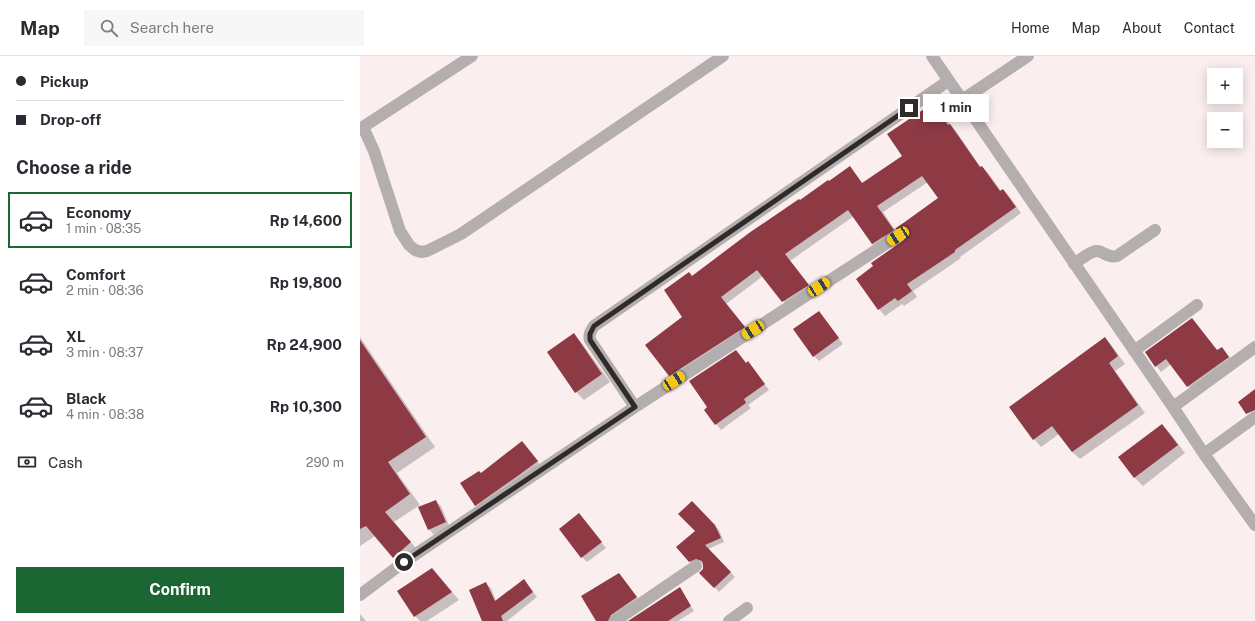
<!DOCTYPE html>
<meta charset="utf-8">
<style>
:root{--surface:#fff;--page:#f7f7f7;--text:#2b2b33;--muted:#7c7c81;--line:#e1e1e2;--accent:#1b6633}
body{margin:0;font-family:"Public Sans",sans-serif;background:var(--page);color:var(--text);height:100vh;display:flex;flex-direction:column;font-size:15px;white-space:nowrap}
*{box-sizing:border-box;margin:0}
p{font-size:13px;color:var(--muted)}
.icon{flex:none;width:22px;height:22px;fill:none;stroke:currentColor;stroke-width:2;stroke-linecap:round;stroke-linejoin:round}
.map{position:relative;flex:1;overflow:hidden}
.side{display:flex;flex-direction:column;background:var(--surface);width:360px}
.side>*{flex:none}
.top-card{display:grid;align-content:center;height:88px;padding:0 16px;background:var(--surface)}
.controls{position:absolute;left:847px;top:12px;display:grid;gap:8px}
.controls a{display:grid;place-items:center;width:36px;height:36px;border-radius:0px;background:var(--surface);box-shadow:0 2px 10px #0003;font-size:20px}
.end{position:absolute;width:18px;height:18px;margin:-9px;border:5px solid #2f2b2b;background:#fff;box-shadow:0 0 0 2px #fff}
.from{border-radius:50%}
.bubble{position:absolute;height:28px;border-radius:0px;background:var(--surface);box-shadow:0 2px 10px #0003;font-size:13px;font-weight:700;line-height:28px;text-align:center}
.car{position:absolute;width:12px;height:24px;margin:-12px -6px;border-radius:5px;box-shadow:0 0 3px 1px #0007;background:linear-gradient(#f5c518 24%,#345 0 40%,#f5c518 0 76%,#345 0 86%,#f5c518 0)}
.top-card b{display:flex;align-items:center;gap:14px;height:38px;font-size:15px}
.top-card b+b{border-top:1px solid var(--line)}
.top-card i{width:10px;height:10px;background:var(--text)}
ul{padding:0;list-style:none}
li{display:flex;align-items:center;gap:12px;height:56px;margin:0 8px 6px;padding:0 8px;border:2px solid transparent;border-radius:0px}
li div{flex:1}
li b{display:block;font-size:15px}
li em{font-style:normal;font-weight:700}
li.selected{border-color:var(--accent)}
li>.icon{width:36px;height:36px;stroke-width:1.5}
h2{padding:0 16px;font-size:18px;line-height:48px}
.pay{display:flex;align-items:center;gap:10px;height:44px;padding:0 16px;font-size:15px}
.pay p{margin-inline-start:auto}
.cta{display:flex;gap:8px;margin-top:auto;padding:8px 16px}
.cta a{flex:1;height:46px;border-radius:0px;background:var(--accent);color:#fff;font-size:16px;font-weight:700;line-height:46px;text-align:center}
header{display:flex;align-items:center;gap:24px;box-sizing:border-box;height:56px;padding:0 20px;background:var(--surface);border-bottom:1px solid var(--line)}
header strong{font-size:19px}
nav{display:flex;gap:22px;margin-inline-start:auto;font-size:14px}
.search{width:280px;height:36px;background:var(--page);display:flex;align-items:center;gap:10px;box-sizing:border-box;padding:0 14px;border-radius:0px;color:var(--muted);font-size:15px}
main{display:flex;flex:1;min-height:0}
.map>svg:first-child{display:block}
</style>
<header>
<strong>Map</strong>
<div class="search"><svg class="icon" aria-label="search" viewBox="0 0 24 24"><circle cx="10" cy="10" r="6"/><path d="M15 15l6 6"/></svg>Search here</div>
<nav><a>Home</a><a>Map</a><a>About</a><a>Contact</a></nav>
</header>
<main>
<section class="side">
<div class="top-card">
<b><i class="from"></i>Pickup</b>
<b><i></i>Drop-off</b>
</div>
<h2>Choose a ride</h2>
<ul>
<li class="selected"><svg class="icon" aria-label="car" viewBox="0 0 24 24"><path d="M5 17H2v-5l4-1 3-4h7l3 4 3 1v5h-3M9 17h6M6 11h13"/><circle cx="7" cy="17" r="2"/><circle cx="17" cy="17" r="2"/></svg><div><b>Economy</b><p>1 min · 08:35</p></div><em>Rp 14,600</em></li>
<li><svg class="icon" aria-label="car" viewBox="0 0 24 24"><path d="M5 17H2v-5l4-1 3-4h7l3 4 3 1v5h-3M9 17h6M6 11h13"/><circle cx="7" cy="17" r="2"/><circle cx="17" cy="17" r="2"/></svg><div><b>Comfort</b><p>2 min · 08:36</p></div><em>Rp 19,800</em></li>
<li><svg class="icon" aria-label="car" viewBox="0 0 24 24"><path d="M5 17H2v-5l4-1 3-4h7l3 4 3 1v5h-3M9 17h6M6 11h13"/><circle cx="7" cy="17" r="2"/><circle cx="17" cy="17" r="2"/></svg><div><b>XL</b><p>3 min · 08:37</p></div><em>Rp 24,900</em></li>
<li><svg class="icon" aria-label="car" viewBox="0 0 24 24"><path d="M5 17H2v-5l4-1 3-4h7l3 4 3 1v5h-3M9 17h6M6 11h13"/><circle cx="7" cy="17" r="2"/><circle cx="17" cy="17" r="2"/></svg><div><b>Black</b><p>4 min · 08:38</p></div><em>Rp 10,300</em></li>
</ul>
<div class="pay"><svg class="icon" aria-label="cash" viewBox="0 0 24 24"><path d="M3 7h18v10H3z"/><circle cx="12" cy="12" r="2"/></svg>Cash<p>290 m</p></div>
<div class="cta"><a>Confirm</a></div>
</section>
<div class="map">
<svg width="895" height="565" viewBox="0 0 895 565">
<rect width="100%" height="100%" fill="#fbeeef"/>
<path fill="#0003" d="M 573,48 L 596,75 L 621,112 L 622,111 L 628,117 L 641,135 L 643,134 L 649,140 L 661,157 L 600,201 L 601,202 L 553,235 L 557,241 L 544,250 L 542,248 L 525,260 L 519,253 L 546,179 L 542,179 L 536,173 L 579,142 L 568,126 L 523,156 L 539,180 L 519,194 L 512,188 L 494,160 L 430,205 L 454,236 L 429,252 L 403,220 L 366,248 L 390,277 L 316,326 L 309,320 L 332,221 L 490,111 L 503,128 L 543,100 Z
M 459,256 L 483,288 L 459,305 L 454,300 Z
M 832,263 L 858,295 L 861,292 L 874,306 L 833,336 L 811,308 L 801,316 L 786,297 Z
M 213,279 L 221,286 L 250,326 L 224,344 L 216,336 L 188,297 Z
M 0,281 L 75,391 L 37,417 L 60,449 L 34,466 L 60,497 L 43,511 L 15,480 L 0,490 Z
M 745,282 L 752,290 L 765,308 L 755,315 L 785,357 L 720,403 L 712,396 L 699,378 L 681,391 L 674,383 Z
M 376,295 L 387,308 L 388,306 L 393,312 L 409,334 L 388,349 L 391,352 L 361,374 L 345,354 L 349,351 Z
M 802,369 L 810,377 L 825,397 L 783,430 L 775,422 L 759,402 Z
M 162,386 L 182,411 L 121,454 L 115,449 L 121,418 Z
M 75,445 L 81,450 L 90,472 L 74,479 L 69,473 Z
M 332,446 L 359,474 L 364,486 L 348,493 L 375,521 L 359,536 L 341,517 L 344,513 L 344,508 L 340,506 L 334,509 L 317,492 L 336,475 Z
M 219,459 L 246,492 L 227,506 L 222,501 Z
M 72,513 L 99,544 L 67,565 L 60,565 L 55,560 Z
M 259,518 L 281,547 L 249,565 L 238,565 Z
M 126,528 L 131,532 L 136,545 L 168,529 L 177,541 L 147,565 L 123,565 Z
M 319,532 L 334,555 L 318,565 L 270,565 Z
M 0,558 L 6,565 L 7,565 L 0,565 Z"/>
<path fill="#8d3a45" d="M 573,47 L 588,69 L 590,68 L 620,111 L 622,110 L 640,135 L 643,133 L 656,151 L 595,194 L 595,196 L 547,228 L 552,235 L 538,245 L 535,242 L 518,254 L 496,223 L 513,210 L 511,207 L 544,184 L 545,179 L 544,176 L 541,173 L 535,173 L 578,142 L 562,120 L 517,150 L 534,174 L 512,188 L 488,154 L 425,198 L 449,229 L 422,246 L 397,214 L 361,241 L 385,271 L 309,320 L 285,289 L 322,261 L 304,234 L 329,216 L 332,220 L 389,177 L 439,143 L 440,144 L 468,124 L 469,125 L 490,110 L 502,127 L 542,100 L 527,78 Z
M 459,255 L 479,282 L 453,301 L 433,273 Z
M 832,262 L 857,294 L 862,291 L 869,301 L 827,331 L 806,303 L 795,311 L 785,296 Z
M 214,277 L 242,318 L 215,337 L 187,296 Z
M 745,281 L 758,300 L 749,307 L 778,349 L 712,396 L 692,370 L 673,384 L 649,351 Z
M 0,284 L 66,381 L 28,406 L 50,438 L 25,456 L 51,486 L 33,502 L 6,470 L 0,473 Z
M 376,294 L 386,307 L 388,305 L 405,328 L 384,343 L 386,347 L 355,369 L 344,354 L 347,351 L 329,325 Z
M 895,333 L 895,354 L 886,358 L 878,346 Z
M 802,368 L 818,389 L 774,422 L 758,401 Z
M 162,385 L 178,405 L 159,419 L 115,450 L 100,427 L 119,415 L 121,417 Z
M 76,444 L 86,466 L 68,474 L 58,451 Z
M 332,445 L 355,469 L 361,482 L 345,489 L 371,516 L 354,532 L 339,517 L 343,513 L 343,509 L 342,505 L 336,503 L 329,506 L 316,491 L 335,475 L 318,458 Z
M 219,457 L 242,486 L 221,502 L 199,473 Z
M 72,512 L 92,536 L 54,561 L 37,535 Z
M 259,517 L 277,541 L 251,559 L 248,565 L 236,565 L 221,540 Z
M 164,523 L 173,536 L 141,560 L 143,565 L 122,565 L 109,534 L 126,526 L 135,545 Z
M 320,531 L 331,550 L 308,565 L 268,565 Z"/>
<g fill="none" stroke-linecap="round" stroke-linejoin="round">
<path stroke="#b4aeaf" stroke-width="12" d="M 572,0 L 813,351 L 844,398 L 895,469
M 602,44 L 668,0
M 3,71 L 14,95 L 40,175 L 49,189 L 55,194 L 61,196 L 67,195 L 101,178 L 363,0
M 0,73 L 112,0
M 714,208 C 720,204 729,196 736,195 C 743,194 747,203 757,200 L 795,174
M 774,295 L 837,249
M 275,351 L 230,284 C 228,279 231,275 234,270 L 588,25
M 813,351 L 895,291
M 844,398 L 895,361
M 0,539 L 44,506 L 275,351 L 538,180
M 255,565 L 336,510
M 369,565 L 387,552"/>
</g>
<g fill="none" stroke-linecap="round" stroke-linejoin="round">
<path stroke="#2f2b2b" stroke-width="5" d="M 44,506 L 275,351 L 230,284 L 230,278 L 234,270 L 549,52"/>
</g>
</svg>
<div class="controls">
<a>+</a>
<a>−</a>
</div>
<i class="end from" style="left:44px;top:506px"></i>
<i class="end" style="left:549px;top:52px"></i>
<div class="bubble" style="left:563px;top:38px;width:66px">1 min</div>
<i class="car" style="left:538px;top:180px;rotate:237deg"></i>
<i class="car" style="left:459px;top:231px;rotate:57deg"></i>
<i class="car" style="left:393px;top:274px;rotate:237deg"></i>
<i class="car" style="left:314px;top:325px;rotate:57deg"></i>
</div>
</main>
